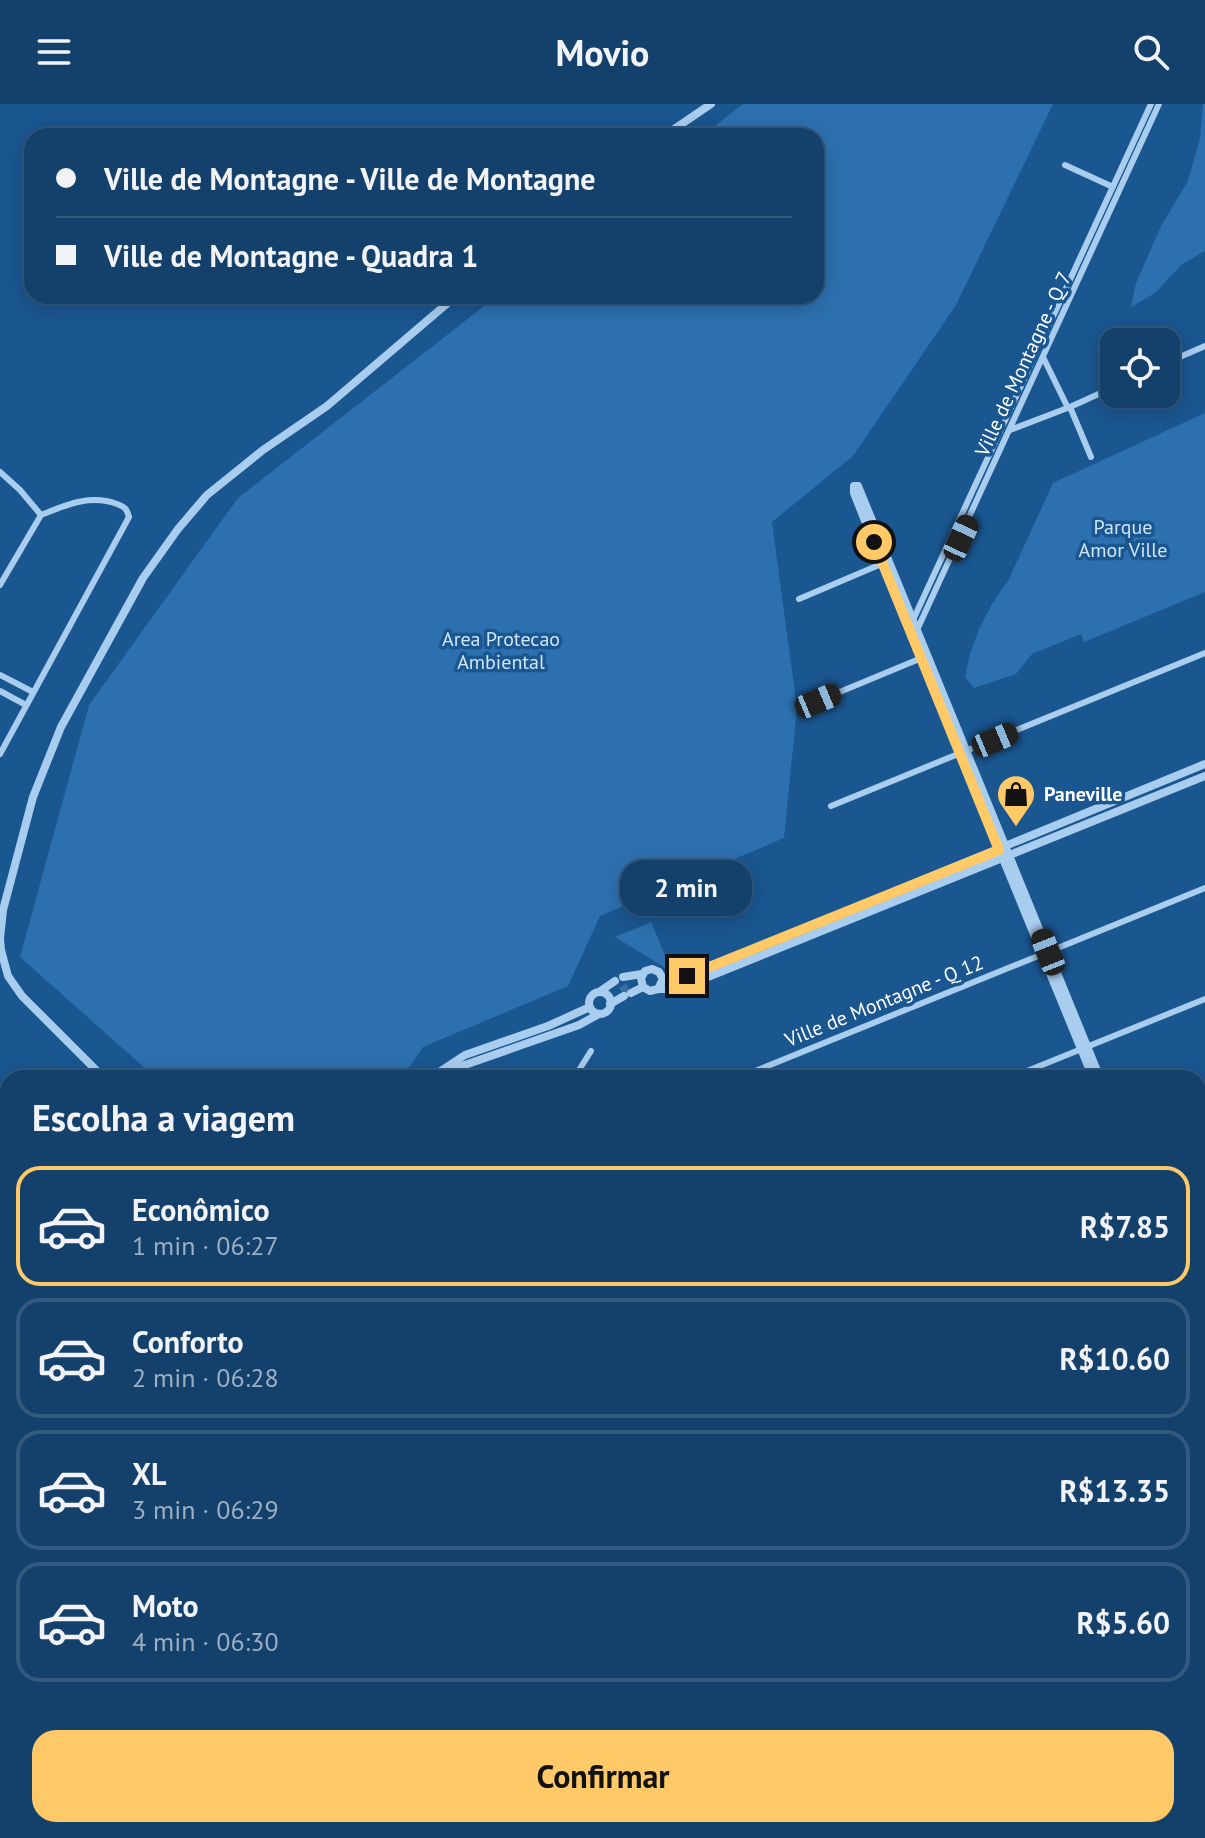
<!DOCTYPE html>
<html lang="pt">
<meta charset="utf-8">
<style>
:root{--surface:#14406c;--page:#1d4772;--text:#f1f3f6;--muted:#9dafc2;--line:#33597f;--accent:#ffc967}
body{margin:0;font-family:"PT Sans",sans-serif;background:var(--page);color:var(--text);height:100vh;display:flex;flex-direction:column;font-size:30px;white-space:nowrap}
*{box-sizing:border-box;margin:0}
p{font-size:26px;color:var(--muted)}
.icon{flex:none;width:44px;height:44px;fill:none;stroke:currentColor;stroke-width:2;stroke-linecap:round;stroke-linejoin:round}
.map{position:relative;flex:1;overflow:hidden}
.drawer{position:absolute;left:0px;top:966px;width:1206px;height:768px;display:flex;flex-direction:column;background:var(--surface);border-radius:24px 24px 0 0;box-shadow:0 4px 20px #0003,0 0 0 2px var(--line)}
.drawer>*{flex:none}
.top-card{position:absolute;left:24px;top:24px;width:800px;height:176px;border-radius:24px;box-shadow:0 4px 20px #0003,0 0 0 2px var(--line);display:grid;align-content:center;height:176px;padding:0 32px;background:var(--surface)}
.controls{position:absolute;left:1100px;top:224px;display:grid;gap:16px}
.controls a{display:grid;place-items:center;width:80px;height:80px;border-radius:16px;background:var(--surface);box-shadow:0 4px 20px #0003,0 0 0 2px var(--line);font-size:40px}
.end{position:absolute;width:36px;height:36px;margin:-18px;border:10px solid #ffc967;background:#111;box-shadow:0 0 0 4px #111}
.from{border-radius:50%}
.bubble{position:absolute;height:56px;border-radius:24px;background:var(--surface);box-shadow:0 4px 20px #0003,0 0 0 2px var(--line);font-size:26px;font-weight:700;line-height:56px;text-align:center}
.car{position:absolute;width:24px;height:48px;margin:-24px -12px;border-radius:10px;box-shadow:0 0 6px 2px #0007;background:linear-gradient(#222 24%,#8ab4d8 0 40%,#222 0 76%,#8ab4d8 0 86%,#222 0)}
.top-card b{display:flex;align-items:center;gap:28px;height:76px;font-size:30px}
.top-card b+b{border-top:2px solid var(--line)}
.top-card i{width:20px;height:20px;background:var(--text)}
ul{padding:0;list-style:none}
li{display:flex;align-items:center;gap:24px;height:120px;margin:0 16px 12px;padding:0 16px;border:4px solid var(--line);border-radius:24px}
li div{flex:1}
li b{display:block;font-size:30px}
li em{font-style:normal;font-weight:700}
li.current{border-color:var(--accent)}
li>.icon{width:72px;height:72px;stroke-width:1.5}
h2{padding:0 32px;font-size:36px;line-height:96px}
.primary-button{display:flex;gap:16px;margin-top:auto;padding:16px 32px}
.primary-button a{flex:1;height:92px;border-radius:24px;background:var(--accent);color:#111;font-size:32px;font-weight:700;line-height:92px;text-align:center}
header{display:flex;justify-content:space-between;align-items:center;height:104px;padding:0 32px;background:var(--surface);font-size:36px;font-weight:700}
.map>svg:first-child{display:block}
</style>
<header><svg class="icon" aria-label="menu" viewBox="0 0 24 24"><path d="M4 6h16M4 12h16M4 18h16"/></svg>Movio<svg class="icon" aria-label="search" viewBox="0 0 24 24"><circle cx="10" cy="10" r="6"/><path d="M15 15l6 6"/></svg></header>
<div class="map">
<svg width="1205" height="1734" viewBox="0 0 1205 1734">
<rect width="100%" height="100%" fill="#1a5690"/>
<path fill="#2d70af" d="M 743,0 L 1053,0 L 956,201 L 853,352 L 772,418 L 797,604 L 784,734 L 600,812 L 568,882 L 423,943 L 402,974 L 156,974 L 20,853 L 89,601 L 238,394 L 497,192 L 816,192 L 816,32 L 702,32 Z
M 1203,0 L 1205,0 L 1205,147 L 1182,160 L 1155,189 L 1131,203 L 1136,179 L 1161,122 L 1188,77 L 1200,34 Z
M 1205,309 L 1205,488 L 1084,538 L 1081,530 L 1032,550 L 1016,570 L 974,584 L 965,573 L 970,550 L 979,525 L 992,500 L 1009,475 L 1053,379 Z
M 651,818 L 672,868 L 615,833 Z
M 1205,1058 L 1205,1159 L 1198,1162 L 1198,1061 Z
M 0,1098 L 8,1103 L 8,1726 L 993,1726 L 1008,1734 L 2,1734 L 0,1732 Z"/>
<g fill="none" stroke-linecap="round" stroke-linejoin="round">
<path stroke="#3c6fa1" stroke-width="8" stroke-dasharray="8 4" stroke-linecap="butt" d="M 621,887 L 629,883"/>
<path stroke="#a9cdef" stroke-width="6" d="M 1065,61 L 1113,83
M 1043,253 L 1068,304
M 1166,259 L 1205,242
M 1070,303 L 1091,353
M 1010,326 L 1070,303 L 1114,283
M 0,368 L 20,386 L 41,411
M 0,481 L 41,411
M 799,495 L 886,458
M 913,516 L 1151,0
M 917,526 L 1159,0
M 0,571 L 33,588
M 0,587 L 26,601
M 818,597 L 924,553
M 0,650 L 129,413 C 127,405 125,403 117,400 C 90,390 66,401 41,411
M 831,702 L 1205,549
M 574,974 L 591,947
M 738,974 L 1205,784
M 1010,974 L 1205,895
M 1198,1007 L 1205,1004
M 1198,1230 L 1205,1227
M 1198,1457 L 1205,1454
M 1198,1559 L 1205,1548"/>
<path stroke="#a9cdef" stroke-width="8" d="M 664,32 L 711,0
M 858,382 L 854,382 L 854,389 L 882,460 L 1093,974
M 858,382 L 1100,974
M 623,873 L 642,870
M 663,875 L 687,872 L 708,864 L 1205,660
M 658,885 L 671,885 L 703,875 L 1205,672
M 599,888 L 615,877
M589 899a11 11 0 1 1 22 0a11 11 0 1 1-22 0Z
M 631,889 L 643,883 L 650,887 L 658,885 L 663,875 L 659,868 L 652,865 L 645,867 L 641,874 L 643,883
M 610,900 L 624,892
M 104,974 L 22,892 L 8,872 L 1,846 L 0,834 L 3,806 L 33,693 L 61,623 L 143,474 L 178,425 L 207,391 L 263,346 L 327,302 L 456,192
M 430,974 L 465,951 L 548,922 L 590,903
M 443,974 L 462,962 L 579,921 L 599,910
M 1198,1342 L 1205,1339
M 1198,1713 L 1205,1718
M 1198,1725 L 1205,1729"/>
<path stroke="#f1f7ff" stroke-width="10" d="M 0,1038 L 8,1043
M 0,1054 L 8,1059
M 0,1098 L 8,1103
M 1004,1726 L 1017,1734
M 1082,1726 L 1095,1734"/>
</g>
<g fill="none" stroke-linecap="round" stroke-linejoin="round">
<path stroke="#ffc967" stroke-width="10" d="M 687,872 L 999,746 L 874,438"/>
</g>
<defs>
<g id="shop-pin" transform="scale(2)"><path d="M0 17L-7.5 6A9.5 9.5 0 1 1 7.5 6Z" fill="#ffc967" stroke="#1a5690"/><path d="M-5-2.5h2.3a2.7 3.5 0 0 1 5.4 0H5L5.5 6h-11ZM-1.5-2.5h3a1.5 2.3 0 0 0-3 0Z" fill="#111"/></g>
</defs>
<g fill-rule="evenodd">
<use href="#shop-pin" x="1016" y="690"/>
</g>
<g text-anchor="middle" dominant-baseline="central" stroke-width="7" stroke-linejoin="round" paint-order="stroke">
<g font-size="20" fill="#fff" stroke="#1a5690">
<text transform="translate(1023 260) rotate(-65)">Ville de Montagne - Q 7</text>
<text transform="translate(884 897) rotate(-22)">Ville de Montagne - Q 12</text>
</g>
<g font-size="20" fill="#cfe6fa" stroke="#1a5690">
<text x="1123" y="423">Parque<tspan x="1123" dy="23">Amor Ville</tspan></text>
<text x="501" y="535">Area Protecao<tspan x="501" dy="23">Ambiental</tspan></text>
</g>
<g font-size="20" font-weight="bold" fill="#fff" stroke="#1a5690" text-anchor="start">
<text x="1044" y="690">Paneville</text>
</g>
</g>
</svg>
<div class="controls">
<a><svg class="icon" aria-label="locate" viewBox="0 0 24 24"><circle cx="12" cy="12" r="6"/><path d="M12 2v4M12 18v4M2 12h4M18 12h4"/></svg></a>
</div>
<i class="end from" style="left:874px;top:438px"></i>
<i class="end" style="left:687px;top:872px"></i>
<div class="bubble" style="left:620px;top:756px;width:132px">2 min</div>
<i class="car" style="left:961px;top:434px;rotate:25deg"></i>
<i class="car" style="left:818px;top:597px;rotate:67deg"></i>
<i class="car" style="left:995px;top:636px;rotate:67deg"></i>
<i class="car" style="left:1048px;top:848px;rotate:338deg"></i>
<div class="top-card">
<b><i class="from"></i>Ville de Montagne - Ville de Montagne</b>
<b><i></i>Ville de Montagne - Quadra 1</b>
</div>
<section class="drawer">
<h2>Escolha a viagem</h2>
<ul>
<li class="current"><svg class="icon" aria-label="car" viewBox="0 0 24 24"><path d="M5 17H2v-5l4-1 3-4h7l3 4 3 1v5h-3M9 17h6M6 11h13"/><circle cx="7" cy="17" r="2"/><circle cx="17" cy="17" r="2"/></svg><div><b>Econômico</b><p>1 min · 06:27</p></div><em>R$7.85</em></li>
<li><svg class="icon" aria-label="car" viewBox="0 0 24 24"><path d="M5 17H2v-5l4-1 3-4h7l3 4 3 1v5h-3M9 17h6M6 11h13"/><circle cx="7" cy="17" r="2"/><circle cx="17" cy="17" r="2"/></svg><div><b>Conforto</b><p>2 min · 06:28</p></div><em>R$10.60</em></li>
<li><svg class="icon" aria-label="car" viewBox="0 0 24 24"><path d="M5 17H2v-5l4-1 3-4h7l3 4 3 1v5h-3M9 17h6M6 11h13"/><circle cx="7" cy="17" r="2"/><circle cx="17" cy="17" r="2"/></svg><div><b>XL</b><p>3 min · 06:29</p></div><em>R$13.35</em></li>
<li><svg class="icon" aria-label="car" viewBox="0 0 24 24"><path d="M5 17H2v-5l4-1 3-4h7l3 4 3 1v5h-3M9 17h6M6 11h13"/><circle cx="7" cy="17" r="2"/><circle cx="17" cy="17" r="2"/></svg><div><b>Moto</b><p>4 min · 06:30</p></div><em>R$5.60</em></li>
</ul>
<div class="primary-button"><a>Confirmar</a></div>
</section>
</div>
